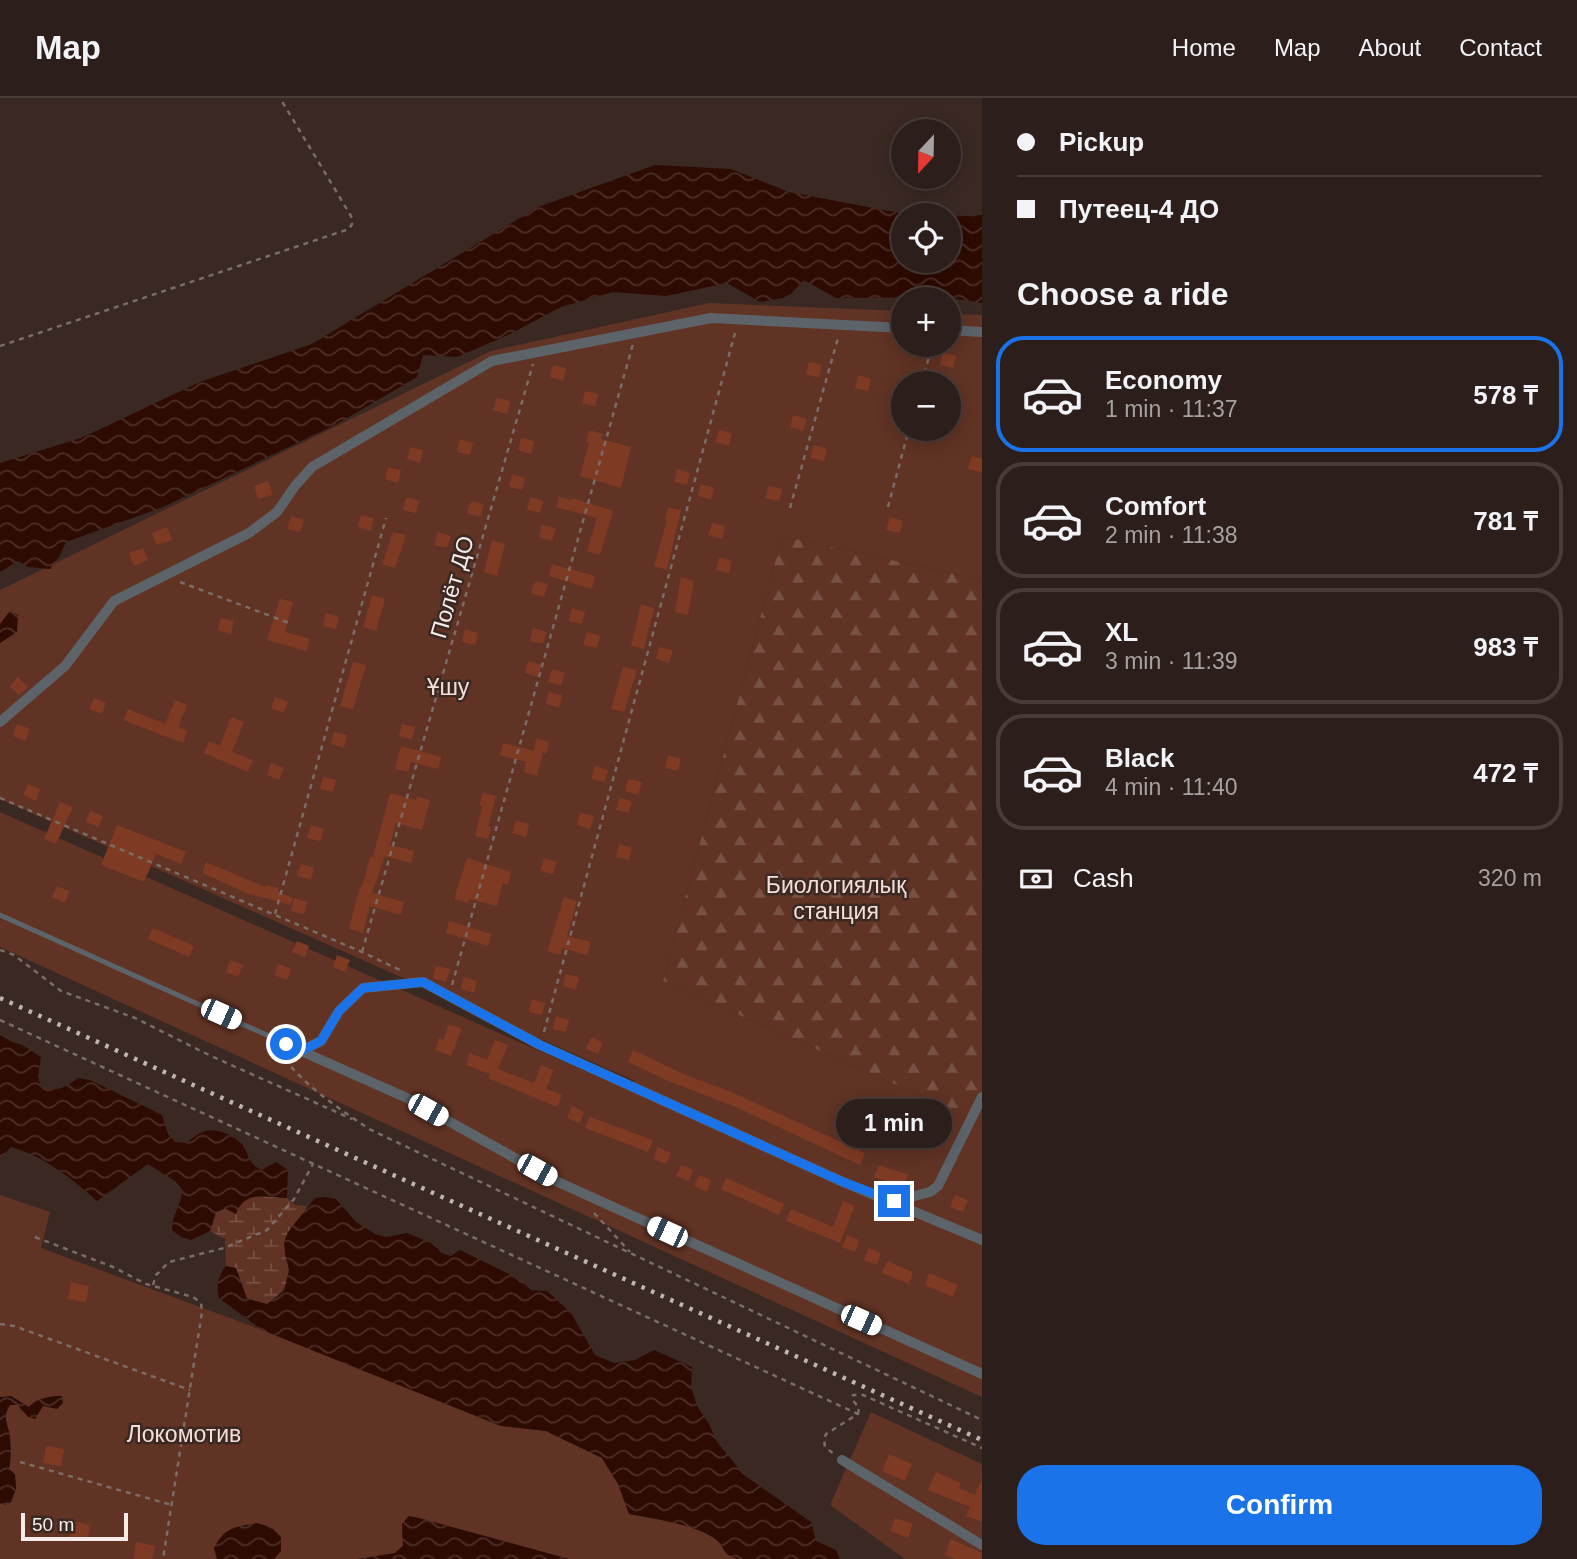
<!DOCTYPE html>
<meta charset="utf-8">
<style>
:root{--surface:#2c1e1a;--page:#342723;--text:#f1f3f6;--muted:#a6a2a2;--line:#483c39;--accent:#1a73e8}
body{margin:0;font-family:Helvetica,sans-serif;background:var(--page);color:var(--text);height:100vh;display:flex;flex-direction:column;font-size:26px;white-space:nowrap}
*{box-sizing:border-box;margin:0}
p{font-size:23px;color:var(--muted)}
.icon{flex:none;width:38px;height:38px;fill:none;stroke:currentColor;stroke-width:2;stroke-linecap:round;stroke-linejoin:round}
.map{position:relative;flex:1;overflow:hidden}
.drawer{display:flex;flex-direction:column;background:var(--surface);width:595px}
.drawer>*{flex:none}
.guide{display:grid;align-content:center;height:154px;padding:0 35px;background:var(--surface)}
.needle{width:46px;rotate:202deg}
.tools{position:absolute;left:891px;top:21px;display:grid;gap:14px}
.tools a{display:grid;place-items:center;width:70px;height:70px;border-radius:50%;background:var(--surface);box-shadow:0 4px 18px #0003,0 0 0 2px var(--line);font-size:35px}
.scale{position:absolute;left:21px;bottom:18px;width:107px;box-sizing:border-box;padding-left:7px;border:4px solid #f8ece8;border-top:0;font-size:19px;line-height:24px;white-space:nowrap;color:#f8ece8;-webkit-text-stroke:5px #3a2823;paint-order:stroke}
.end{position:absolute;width:32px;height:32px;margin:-16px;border:9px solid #1a73e8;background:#fff;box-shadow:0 0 0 4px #fff}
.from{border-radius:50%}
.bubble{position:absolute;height:49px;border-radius:24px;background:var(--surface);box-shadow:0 4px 18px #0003,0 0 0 2px var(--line);font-size:23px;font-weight:700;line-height:49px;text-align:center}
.car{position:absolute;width:21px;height:42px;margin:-21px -10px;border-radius:9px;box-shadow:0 0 5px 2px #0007;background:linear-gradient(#fff 24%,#345 0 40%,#fff 0 76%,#345 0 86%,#fff 0)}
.guide b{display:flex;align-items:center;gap:24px;height:66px;font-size:26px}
.guide b+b{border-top:2px solid var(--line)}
.guide i{width:18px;height:18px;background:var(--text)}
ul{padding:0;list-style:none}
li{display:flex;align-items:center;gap:21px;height:116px;margin:0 14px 10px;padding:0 21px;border:4px solid var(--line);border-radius:28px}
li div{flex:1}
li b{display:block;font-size:26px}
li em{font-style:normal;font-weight:700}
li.active{border-color:var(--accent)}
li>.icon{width:63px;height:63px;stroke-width:1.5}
h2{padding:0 35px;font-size:32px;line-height:84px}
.pay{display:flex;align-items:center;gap:18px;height:77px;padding:0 35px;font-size:26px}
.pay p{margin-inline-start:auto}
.button{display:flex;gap:14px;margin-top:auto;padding:14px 35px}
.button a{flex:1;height:80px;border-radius:28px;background:var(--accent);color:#fff;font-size:28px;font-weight:700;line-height:80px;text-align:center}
header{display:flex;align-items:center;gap:42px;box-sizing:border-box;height:98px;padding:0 35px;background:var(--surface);border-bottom:2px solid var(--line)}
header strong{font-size:33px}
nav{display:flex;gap:38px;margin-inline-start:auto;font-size:24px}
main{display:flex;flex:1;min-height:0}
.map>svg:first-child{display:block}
</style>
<header>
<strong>Map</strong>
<nav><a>Home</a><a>Map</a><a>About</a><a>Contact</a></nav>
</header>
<main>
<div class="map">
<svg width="982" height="1461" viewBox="0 0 982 1461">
<defs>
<pattern id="forest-firs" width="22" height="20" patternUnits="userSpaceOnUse" patternTransform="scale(1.75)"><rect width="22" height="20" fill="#603324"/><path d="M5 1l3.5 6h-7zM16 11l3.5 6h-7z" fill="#785144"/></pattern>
<pattern id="wetland-marsh" width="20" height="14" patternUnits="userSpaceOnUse" patternTransform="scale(1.75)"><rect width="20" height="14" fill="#603324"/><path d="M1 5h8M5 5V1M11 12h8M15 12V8" fill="none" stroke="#785144"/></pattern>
<pattern id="water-waves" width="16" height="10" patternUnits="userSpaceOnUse" patternTransform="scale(1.75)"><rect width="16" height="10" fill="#2d0a02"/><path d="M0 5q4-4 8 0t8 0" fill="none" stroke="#4c2e27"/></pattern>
</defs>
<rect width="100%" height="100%" fill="#3a2823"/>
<path fill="#603324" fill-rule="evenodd" d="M 709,205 L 903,213 L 903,247 L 948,247 L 949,216 L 982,217 L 982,482 L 782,438 L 663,883 L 982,1025 L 982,1299 L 0,849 L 0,714 L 632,994 L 635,983 L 0,701 L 0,492 L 491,253 ZM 903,285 L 948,285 L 948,331 L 903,331 Z
M 0,1097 L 50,1114 L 41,1150 L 262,1232 L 501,1328 L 546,1333 L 602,1360 L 618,1386 L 629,1415 C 654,1421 693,1426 714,1440 C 726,1448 720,1456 738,1461 L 569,1461 L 409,1418 L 402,1426 L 403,1448 L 395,1455 L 358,1461 L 0,1461 L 0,1405 L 5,1407 L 16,1391 L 15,1376 L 9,1371 C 11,1361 11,1351 10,1341 C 10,1327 1,1321 10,1307 L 18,1307 L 22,1314 L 38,1314 L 43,1308 L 57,1310 L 55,1298 L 41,1301 L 29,1309 L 11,1299 L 0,1299 Z
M 871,1314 L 982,1366 L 982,1461 L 905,1461 L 830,1407 Z"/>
<path fill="url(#forest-firs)" d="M 782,438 L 982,482 L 982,1025 L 663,883 Z"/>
<path fill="url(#wetland-marsh)" d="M 256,1098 L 287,1100 L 295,1107 L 307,1108 C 300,1123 288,1136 285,1153 C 284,1159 288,1164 289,1170 C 291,1187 279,1197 267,1206 L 247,1200 L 236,1170 L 226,1168 L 225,1141 L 210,1133 L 216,1114 C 229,1110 244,1100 256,1098 Z"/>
<path fill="url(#water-waves)" d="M 655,67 L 731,71 L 789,94 L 910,117 L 903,117 L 903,163 L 948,163 L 949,119 L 982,117 L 982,205 L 945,199 L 836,200 L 804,182 L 788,199 L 760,204 L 727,185 L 666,198 L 613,194 L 561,209 L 508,237 L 457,259 L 423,257 L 417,279 L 337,326 L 163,409 L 66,444 L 59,459 L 50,471 L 28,469 L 18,463 L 0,474 L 0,365 L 81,340 L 200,284 L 312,246 L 538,109 Z
M 10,513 L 18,517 L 17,534 L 0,545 L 0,526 Z
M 0,937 L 12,944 L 22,947 L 41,959 L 38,979 L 41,989 C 56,995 66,989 78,980 L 90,982 L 162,1017 L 168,1036 L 175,1044 L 186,1045 C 191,1042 199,1034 205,1033 C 216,1030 235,1037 242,1046 C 250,1057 247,1066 262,1072 L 276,1064 L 288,1072 L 287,1100 C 266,1099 244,1092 236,1116 L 226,1111 L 216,1114 L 210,1133 L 191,1142 L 181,1139 L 172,1132 C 172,1116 182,1107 182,1091 L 175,1083 L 148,1066 L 97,1103 C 74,1082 42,1057 11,1049 L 0,1060 Z
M 325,1099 L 336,1101 L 356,1124 L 375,1136 L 386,1139 L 407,1135 L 436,1147 L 441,1155 L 451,1158 L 460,1152 L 519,1181 L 531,1192 L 547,1193 L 571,1215 L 595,1257 L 614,1265 L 635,1262 L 654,1252 L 692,1269 L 691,1289 L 697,1308 L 709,1326 L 717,1344 L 744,1377 L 811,1424 L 816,1443 L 836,1452 L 840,1461 L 738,1461 C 720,1456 726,1448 714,1440 C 693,1426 654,1421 629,1416 L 618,1386 L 602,1360 L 546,1333 L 501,1328 L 262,1232 L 219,1200 C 216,1186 218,1179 226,1168 L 236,1170 L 247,1201 L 267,1206 L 284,1193 L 289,1172 L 285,1155 L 284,1144 L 288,1134 L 315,1100 Z
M 11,1298 L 29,1309 C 36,1300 51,1298 62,1298 L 63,1305 L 57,1311 L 43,1308 L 35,1321 L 28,1319 L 18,1307 L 10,1307 C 1,1320 9,1327 10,1341 C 11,1351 11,1361 9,1371 L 15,1376 L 16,1391 L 11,1404 L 5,1407 L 0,1405 L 0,1299 Z
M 409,1418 L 419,1420 L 569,1461 L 358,1461 L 395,1455 L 403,1448 L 402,1426 Z
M 257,1425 L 271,1429 L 281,1439 L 281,1453 L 274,1461 L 217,1461 L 214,1450 C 225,1429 235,1429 257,1425 Z"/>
<path fill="#7f3a24" d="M 943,254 L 956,258 L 953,270 L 940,267 Z
M 809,264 L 822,267 L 819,280 L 806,276 Z
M 553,267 L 566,270 L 563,283 L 550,279 Z
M 858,277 L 871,281 L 868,293 L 855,290 Z
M 585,293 L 598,296 L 595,309 L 582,305 Z
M 497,300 L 510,303 L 507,316 L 493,312 Z
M 793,317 L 807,321 L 803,333 L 790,329 Z
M 589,332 L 603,336 L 601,341 L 631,349 L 621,390 L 580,378 L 589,345 L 586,344 Z
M 719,332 L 732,335 L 729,348 L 715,344 Z
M 521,340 L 534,343 L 531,356 L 518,352 Z
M 460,341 L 473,345 L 470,357 L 457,354 Z
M 814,347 L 827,351 L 824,363 L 810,360 Z
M 410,349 L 423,352 L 420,365 L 407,361 Z
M 972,358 L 982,361 L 982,374 L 968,371 Z
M 388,369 L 401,372 L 398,385 L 385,381 Z
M 677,371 L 690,375 L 687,387 L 674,384 Z
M 512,376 L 525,380 L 522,392 L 509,389 Z
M 268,383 L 273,397 L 258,401 L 254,388 Z
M 701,386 L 714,390 L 711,402 L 698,398 Z
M 769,388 L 782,391 L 779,403 L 765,400 Z
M 406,399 L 419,403 L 416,415 L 403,412 Z
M 530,399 L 543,403 L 540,415 L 527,412 Z
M 559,399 L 571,402 L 572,400 L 613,413 L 600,457 L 587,453 L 597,420 L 556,409 Z
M 471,403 L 484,406 L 481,419 L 467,415 Z
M 668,409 L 681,412 L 667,472 L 654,468 L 667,422 L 665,421 Z
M 361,417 L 374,420 L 371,433 L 358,429 Z
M 291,418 L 304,422 L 300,434 L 287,431 Z
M 890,419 L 903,423 L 900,435 L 886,432 Z
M 712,425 L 725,428 L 722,441 L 708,437 Z
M 542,427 L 556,430 L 552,443 L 539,439 Z
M 167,429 L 172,442 L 157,447 L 152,435 Z
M 393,434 L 406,437 L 395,470 L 382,466 Z
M 438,434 L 451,438 L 447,450 L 434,447 Z
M 492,442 L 505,446 L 497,478 L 484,474 Z
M 143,450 L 148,462 L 134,468 L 129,455 Z
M 719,459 L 732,463 L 729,475 L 716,472 Z
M 552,466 L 595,478 L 592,491 L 549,478 Z
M 681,479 L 694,483 L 688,517 L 675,514 Z
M 535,483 L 548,486 L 544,499 L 531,495 Z
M 372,497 L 385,501 L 376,533 L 363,529 Z
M 280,501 L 293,504 L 285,534 L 310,541 L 306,553 L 267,542 Z
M 641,506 L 654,510 L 644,551 L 631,548 Z
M 572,510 L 585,514 L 582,526 L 569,523 Z
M 326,515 L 339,519 L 336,531 L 323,528 Z
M 221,520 L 234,523 L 231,536 L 218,532 Z
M 533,530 L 547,534 L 543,546 L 530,543 Z
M 465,531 L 478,535 L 475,547 L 462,544 Z
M 587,534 L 600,538 L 597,550 L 583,547 Z
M 659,549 L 673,552 L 669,565 L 656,561 Z
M 528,563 L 542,567 L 538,579 L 525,575 Z
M 353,564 L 366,567 L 353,611 L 340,608 Z
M 623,569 L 637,572 L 624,614 L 611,611 Z
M 552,571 L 565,575 L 561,587 L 548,584 Z
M 18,579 L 28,589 L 19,597 L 10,588 Z
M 449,588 L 462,591 L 459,603 L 446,600 Z
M 549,594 L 562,597 L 559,610 L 546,606 Z
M 275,599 L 288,604 L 283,615 L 271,610 Z
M 94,600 L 106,605 L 102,616 L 89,611 Z
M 175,602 L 187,607 L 178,629 L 188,633 L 183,645 L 123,622 L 128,611 L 165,626 Z
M 231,619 L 244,624 L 232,654 L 253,662 L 248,674 L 204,655 L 209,643 L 220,648 Z
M 17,626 L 30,631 L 25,643 L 13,638 Z
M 402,626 L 415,629 L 412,642 L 399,638 Z
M 334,634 L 347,637 L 344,650 L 331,646 Z
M 536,640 L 549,644 L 546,656 L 543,655 L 537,678 L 524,674 L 526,664 L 500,657 L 503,645 L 534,653 Z
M 401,648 L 442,659 L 438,671 L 411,664 L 408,674 L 395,671 Z
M 668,657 L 681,661 L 678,673 L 665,670 Z
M 271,665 L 284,670 L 279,682 L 267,677 Z
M 595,668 L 608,672 L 605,684 L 591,681 Z
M 323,679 L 336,682 L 333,694 L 320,691 Z
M 628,681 L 642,684 L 638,697 L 625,693 Z
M 28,686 L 40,691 L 36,703 L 23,697 Z
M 390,695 L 416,702 L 417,698 L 430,702 L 422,732 L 396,725 L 390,747 L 414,753 L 411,765 L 385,758 L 372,795 L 404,804 L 401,817 L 370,808 L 363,835 L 349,831 L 360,789 L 362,789 L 370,759 L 373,759 Z
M 483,695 L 496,698 L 488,728 L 491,729 L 488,741 L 475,738 L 482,708 L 479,707 Z
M 619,700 L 632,703 L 629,715 L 616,712 Z
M 60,704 L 73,709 L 56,746 L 44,741 Z
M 90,713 L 103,718 L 98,729 L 86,724 Z
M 580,715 L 594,718 L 590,731 L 577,727 Z
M 516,723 L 529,726 L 526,739 L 512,735 Z
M 117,727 L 186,754 L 181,766 L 156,756 L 144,784 L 101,767 Z
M 311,727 L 324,731 L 320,743 L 307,740 Z
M 619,746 L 632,750 L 629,762 L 616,759 Z
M 467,760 L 511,774 L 508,787 L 503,785 L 497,808 L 469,801 L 468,805 L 454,801 Z
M 544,760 L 557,764 L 553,776 L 540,773 Z
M 206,764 L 265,789 L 266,787 L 279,790 L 278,794 L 293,800 L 290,807 L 249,796 L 202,775 Z
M 301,766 L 314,770 L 311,782 L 297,778 Z
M 57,788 L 69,793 L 65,805 L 52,799 Z
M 564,799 L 577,803 L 567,838 L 591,844 L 587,857 L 562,850 L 560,857 L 547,853 Z
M 294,800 L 307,804 L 304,816 L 291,813 Z
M 449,823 L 491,836 L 488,848 L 446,835 Z
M 153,830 L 194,848 L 189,859 L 148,841 Z
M 297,843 L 309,848 L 305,859 L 292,854 Z
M 337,857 L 350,862 L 345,874 L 333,869 Z
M 230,862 L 243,867 L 238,879 L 226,874 Z
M 279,866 L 291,871 L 287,882 L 274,877 Z
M 436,868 L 450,871 L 446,884 L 433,880 Z
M 566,876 L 579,879 L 576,892 L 563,888 Z
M 464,879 L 477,883 L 474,895 L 461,891 Z
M 532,901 L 545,905 L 542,917 L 529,914 Z
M 556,918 L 569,922 L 566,934 L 553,931 Z
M 449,926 L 462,931 L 451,958 L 435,952 L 439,940 L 443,942 Z
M 591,939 L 603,945 L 598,956 L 586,951 Z
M 495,942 L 508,947 L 498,971 L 534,985 L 541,967 L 554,972 L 546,991 L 562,997 L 557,1009 L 488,980 L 490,976 L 466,967 L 470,955 L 487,962 Z
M 633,952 L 688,978 L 729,993 L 865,1055 L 860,1067 L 738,1010 L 666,982 L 628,964 Z
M 572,1008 L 584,1014 L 580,1025 L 567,1020 Z
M 590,1019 L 653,1042 L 648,1054 L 585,1030 Z
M 658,1049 L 671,1055 L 666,1066 L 653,1061 Z
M 681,1067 L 693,1072 L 689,1083 L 676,1078 Z
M 879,1067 L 908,1077 L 903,1089 L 874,1079 Z
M 699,1077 L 711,1082 L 707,1094 L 694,1088 Z
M 726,1080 L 784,1106 L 779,1117 L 721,1091 Z
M 955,1097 L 968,1102 L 963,1114 L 950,1109 Z
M 843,1103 L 855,1108 L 840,1145 L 786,1123 L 791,1111 L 833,1129 Z
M 847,1137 L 859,1142 L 855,1154 L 842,1149 Z
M 869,1150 L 881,1155 L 877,1167 L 864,1162 Z
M 887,1163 L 913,1174 L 909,1186 L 882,1175 Z
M 929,1175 L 958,1187 L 953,1199 L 925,1187 Z
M 71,1184 L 89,1188 L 86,1204 L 68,1201 Z
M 46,1348 L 64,1351 L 61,1368 L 43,1365 Z
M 889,1356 L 912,1366 L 905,1383 L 882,1373 Z
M 936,1374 L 961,1385 L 959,1390 L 975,1397 L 982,1380 L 982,1424 L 966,1418 L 970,1409 L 928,1392 Z
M 895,1420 L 913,1426 L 908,1440 L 890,1433 Z
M 72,1423 L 90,1427 L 87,1443 L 69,1440 Z
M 951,1441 L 982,1455 L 982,1461 L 955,1461 L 945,1457 Z
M 136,1444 L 155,1448 L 152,1461 L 134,1461 Z"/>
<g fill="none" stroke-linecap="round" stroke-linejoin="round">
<path stroke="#7c6c67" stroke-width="2.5" stroke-dasharray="5 5" stroke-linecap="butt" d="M 0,248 L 349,131 L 352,126 L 351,118 L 280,0
M 922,285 L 932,247
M 888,409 L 909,331
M 790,410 L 838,240
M 180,484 L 289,525
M 0,700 L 362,854 L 402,873
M 275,816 L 386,420
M 0,852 L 14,857 L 61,893 L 135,920 L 211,958 L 352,1021
M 362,854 L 533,266
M 452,887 L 633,246
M 0,922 L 858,1316 L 826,1336 L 824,1341 L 825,1349 L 834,1356
M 544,934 L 735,235
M 279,953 C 301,986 337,1009 369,1031 L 982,1322
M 594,1115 L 630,1154
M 35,1139 L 113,1169 L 146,1186 L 193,1199 L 201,1205 L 202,1214 L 163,1461
M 153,1187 L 156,1177 L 169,1164 L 224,1150 L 267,1132 L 294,1101 L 313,1066
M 0,1226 L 14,1228 L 190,1292
M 858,1316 L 859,1310 L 852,1301 L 853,1297 L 863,1297 L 982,1350
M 20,1364 L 172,1407"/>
<path stroke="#5c6369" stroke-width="5" d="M 0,817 L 300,952"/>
<path stroke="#5c6369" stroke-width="10" d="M 948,232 L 982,234
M 0,624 L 65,568 L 114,503 L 249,435 L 277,414 L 295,388 L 312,369 L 492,263 L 711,220 L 903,230
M 301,953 L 321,943 L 339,913 L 363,890 L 423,884 L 540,947 L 843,1084 L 982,1142
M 301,953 L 407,1000 L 558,1084 L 982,1276
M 894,1103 L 930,1094 L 938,1088 L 982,999
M 842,1362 L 982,1447"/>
<path stroke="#c2b4af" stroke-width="4.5" stroke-dasharray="3.5 7" stroke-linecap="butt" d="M 0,900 L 982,1342"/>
</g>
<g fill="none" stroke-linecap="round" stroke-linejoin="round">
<path stroke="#1a73e8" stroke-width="9" d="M 286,946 L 301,953 L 321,943 L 339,913 L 363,890 L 423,884 L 540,947 L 843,1084 L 894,1103"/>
</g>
<g text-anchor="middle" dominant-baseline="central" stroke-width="5" stroke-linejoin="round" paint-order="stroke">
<g font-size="23" fill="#f8ece8" stroke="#3a2823">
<text transform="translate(452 489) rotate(-74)">Полёт ДО</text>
</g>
<g font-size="23" fill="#f4ded7" stroke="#3a2823">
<text x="448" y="589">Ұшу</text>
<text x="836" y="787">Биологиялық<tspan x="836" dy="26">станция</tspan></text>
<text x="184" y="1336">Локомотив</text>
</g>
</g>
</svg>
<div class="tools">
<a><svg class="needle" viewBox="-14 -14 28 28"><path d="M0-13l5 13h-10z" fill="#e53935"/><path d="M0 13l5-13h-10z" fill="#a6a2a2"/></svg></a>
<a><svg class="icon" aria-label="locate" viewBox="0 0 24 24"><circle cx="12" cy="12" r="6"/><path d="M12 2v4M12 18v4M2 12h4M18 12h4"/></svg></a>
<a>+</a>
<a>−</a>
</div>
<div class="scale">50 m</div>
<i class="end from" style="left:286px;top:946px"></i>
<i class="end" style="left:894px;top:1103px"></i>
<div class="bubble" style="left:836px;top:1001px;width:116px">1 min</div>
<i class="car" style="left:221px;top:916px;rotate:114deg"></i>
<i class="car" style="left:428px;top:1012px;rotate:119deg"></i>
<i class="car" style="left:537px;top:1072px;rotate:119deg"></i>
<i class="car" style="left:667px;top:1134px;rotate:295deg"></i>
<i class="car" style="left:861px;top:1222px;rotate:114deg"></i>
</div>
<section class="drawer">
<div class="guide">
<b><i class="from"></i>Pickup</b>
<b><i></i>Путеец-4 ДО</b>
</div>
<h2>Choose a ride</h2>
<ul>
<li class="active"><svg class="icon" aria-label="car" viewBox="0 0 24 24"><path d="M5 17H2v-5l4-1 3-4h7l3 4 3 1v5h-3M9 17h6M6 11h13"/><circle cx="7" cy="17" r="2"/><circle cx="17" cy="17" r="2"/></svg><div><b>Economy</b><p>1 min · 11:37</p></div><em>578 ₸</em></li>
<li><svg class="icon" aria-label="car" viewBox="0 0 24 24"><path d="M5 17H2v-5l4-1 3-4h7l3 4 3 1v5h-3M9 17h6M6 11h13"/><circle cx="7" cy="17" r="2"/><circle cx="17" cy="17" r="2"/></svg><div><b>Comfort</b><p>2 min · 11:38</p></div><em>781 ₸</em></li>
<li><svg class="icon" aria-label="car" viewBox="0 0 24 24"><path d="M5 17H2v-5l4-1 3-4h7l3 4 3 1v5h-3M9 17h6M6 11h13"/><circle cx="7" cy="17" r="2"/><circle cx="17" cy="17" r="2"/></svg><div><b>XL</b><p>3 min · 11:39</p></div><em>983 ₸</em></li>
<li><svg class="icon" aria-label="car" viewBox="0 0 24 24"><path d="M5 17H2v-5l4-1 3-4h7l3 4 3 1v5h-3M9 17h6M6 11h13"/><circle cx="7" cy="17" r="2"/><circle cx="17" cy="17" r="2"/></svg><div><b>Black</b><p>4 min · 11:40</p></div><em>472 ₸</em></li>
</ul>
<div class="pay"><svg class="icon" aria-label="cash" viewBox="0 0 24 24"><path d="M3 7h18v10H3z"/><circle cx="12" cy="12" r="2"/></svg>Cash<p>320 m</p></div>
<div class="button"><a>Confirm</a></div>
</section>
</main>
